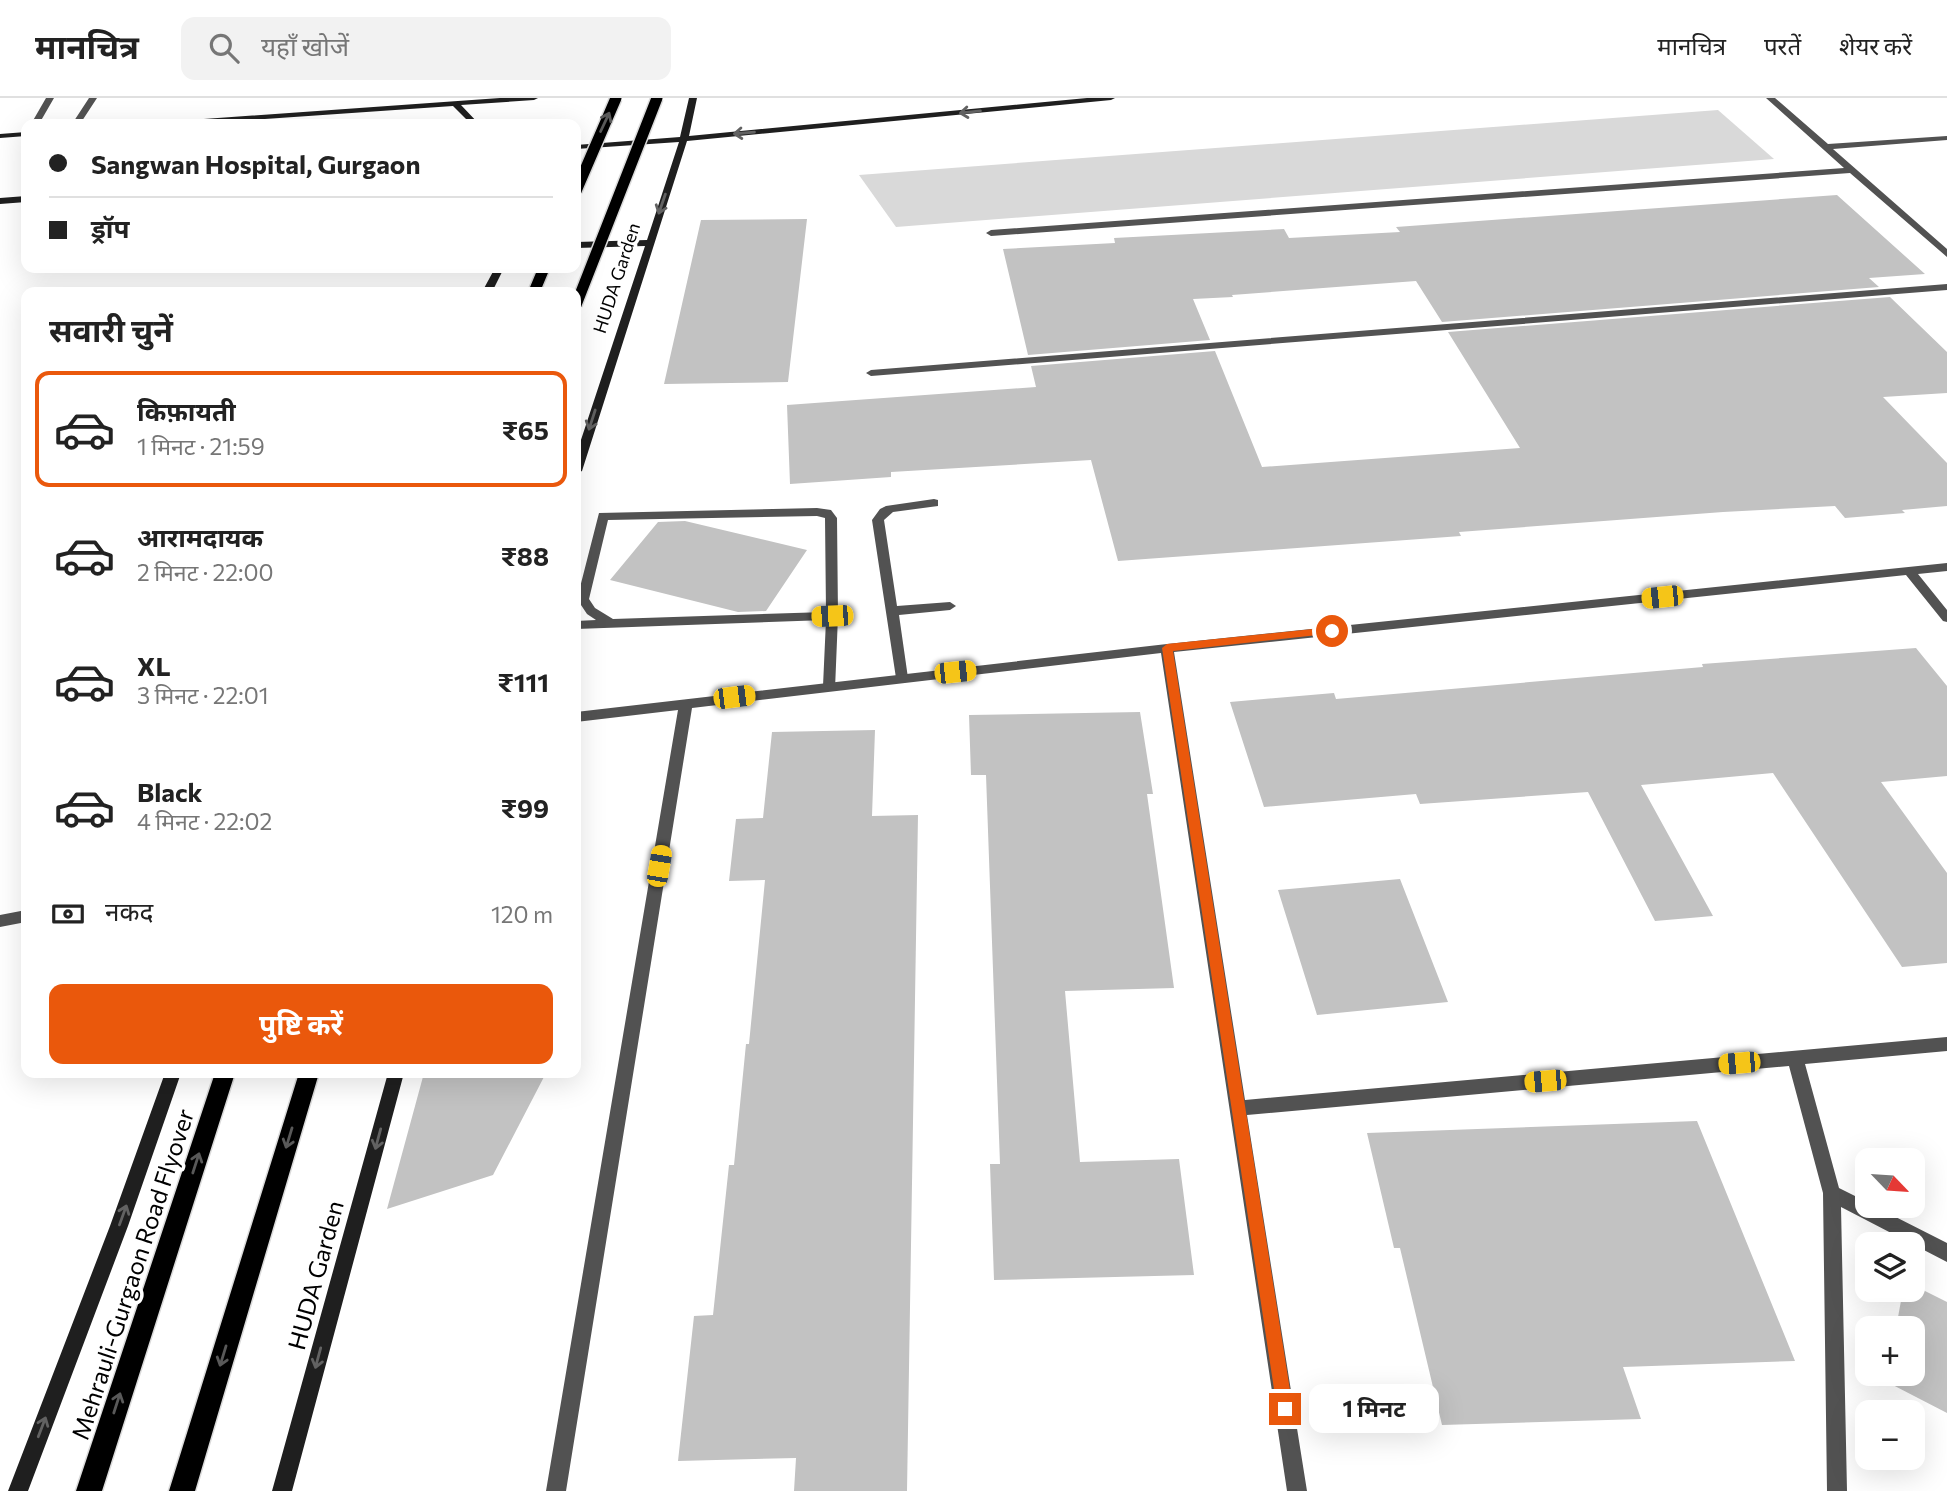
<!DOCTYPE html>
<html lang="hi">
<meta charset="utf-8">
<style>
:root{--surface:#fff;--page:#f2f2f2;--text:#222;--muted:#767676;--line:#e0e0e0;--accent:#ea580c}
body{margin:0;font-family:Commissioner,"Noto Sans Devanagari",sans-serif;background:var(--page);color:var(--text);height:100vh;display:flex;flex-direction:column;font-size:26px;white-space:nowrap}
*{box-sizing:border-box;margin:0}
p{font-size:23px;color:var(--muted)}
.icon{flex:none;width:38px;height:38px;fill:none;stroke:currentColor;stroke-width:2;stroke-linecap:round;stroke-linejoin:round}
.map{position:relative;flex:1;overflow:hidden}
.side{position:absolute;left:21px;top:189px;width:560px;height:791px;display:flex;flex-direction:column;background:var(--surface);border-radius:14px;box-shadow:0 7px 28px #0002}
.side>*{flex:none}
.hud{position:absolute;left:21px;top:21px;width:560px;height:154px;border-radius:14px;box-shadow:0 7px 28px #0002;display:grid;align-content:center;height:154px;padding:0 28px;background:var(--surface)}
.needle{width:46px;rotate:115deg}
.fabs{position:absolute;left:1855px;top:1050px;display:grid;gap:14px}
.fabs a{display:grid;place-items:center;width:70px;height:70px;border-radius:14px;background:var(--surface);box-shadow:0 7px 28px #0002;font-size:35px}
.end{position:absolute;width:32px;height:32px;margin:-16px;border:9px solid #ea580c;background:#fff;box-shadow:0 0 0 4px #fff}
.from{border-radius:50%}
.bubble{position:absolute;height:49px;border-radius:14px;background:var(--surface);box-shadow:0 7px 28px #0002;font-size:23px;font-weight:700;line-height:49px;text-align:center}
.car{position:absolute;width:21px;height:42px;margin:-21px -10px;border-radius:9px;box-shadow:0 0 5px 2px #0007;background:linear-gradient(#f5c518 24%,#345 0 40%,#f5c518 0 76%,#345 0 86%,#f5c518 0)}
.hud b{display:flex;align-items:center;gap:24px;height:66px;font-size:26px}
.hud b+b{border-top:2px solid var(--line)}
.hud i{width:18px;height:18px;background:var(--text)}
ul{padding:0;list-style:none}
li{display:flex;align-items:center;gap:21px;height:116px;margin:0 14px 10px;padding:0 14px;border:4px solid transparent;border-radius:14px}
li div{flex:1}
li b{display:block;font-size:26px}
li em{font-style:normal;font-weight:700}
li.selected{border-color:var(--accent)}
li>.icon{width:63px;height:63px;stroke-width:1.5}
h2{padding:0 28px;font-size:32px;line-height:84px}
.pay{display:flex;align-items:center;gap:18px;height:77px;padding:0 28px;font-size:26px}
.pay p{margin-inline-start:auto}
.cta{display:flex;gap:14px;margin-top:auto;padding:14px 28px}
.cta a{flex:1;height:80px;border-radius:14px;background:var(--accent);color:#fff;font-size:28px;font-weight:700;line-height:80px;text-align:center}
header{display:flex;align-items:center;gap:42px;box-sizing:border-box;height:98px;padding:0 35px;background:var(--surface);border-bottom:2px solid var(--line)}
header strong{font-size:33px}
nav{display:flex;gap:38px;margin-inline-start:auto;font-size:24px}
.search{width:490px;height:63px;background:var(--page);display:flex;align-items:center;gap:18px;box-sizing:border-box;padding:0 24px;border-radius:14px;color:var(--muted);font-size:26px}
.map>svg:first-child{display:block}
</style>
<header>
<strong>मानचित्र</strong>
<div class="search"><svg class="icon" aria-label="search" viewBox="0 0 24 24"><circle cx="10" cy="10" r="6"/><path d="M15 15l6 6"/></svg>यहाँ खोजें</div>
<nav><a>मानचित्र</a><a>परतें</a><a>शेयर करें</a></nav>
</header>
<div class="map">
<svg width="1947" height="1393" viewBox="0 0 1947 1393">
<rect width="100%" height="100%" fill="#fff"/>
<path fill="#d9d9d9" d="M 1718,12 L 1774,61 L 896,129 L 859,77 Z"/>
<path fill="#c2c2c2" d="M 1837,97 L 1925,176 L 1869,180 L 1879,189 L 1442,224 L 1416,183 L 1232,197 L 1233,199 L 1193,201 L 1210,242 L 1028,257 L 1003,151 L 1115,145 L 1114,140 L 1284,131 L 1289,140 L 1400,134 L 1396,129 Z
M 807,121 L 788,284 L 664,286 L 701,122 Z
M 1890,199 L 1947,254 L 1947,295 L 1883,299 L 1947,365 L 1947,408 L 1902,412 L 1905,415 L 1845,420 L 1835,408 L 1723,414 L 1459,434 L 1461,438 L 1118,463 L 1091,362 L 891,374 L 891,379 L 790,386 L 787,307 L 1036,289 L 1031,268 L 1215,253 L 1262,369 L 1520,350 L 1448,234 Z
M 685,423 L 807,452 L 766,513 L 738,514 L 610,482 L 658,424 Z
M 1916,550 L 1947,588 L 1947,678 L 1881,684 L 1947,775 L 1947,865 L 1902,869 L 1773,675 L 1641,687 L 1713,818 L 1655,823 L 1588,694 L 1420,706 L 1416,696 L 1264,709 L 1230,604 L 1334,595 L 1336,601 L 1703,569 L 1702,566 Z
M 1140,614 L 1153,696 L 1147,696 L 1174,890 L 1065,893 L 1080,1064 L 1179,1061 L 1194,1177 L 994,1182 L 990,1066 L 1000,1066 L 986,677 L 971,677 L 969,617 Z
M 875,632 L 872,718 L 918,717 L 907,1393 L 794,1393 L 796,1360 L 678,1363 L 694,1218 L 713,1217 L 729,1067 L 734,1067 L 746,946 L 749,946 L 765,782 L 729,783 L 736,721 L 763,720 L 772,634 Z
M 1400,781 L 1448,904 L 1317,917 L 1278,792 Z
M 424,975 L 546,975 L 493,1077 L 387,1111 Z
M 1697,1023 L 1795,1263 L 1623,1269 L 1641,1321 L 1442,1327 L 1400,1150 L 1394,1150 L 1367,1035 Z
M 1913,1187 L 1947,1204 L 1947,1315 L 1887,1284 L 1888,1276 L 1913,1276 L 1913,1230 L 1896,1230 L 1903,1192 L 1913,1192 Z"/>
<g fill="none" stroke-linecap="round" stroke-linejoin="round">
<g stroke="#dbdbdb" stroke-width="3">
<path id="primary" d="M 538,170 L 550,170 L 540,194 L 528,194 Z
M 215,975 L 235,975 L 102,1393 L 76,1393 Z
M 299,975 L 319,975 L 195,1393 L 169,1393 Z"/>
</g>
<path fill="#525252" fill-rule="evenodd" d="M 46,0 L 54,0 L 39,26 L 31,26 Z
M 89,0 L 97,0 L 80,26 L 72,26 Z
M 934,401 L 938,402 L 938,408 L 893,414 L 884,422 L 897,508 L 950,504 L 956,508 L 950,512 L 899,517 L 908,580 L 902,585 L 896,580 L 872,422 L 880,411 L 886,408 Z
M 817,410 L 831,412 L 837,420 L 838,518 L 835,591 L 825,591 L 823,588 L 826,522 L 576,531 L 576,523 L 596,522 L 587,516 L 577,501 L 599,415 ZM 817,418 L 825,420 L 826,514 L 613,521 L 595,510 L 589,501 L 608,422 Z
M 26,812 L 26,824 L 0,829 L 0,817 Z"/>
<path fill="#525252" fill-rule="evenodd" d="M 1766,0 L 1775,0 L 1828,46 L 1947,38 L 1947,42 L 1833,51 L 1947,151 L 1947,159 L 1850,75 L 991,138 L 986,135 L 991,132 L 1844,70 Z
M 1947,186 L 1947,192 L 871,278 L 866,275 L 871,272 Z
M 1947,465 L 1947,473 L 1918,476 L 1947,512 L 1947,524 L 1943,523 L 1906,477 L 1174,554 L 1245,1002 L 1947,939 L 1947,953 L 1805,966 L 1839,1090 L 1867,1104 L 1867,1108 L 1874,1108 L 1947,1145 L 1947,1164 L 1841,1109 L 1847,1393 L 1827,1393 L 1823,1095 L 1789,968 L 1247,1017 L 1307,1393 L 1287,1393 L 1161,555 L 692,610 L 566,1393 L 546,1393 L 678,612 L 576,624 L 576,614 L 1167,546 Z"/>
<path fill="#1f1f1f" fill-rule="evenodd" d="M 500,0 L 538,0 L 534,2 L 461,7 L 479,26 L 471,26 L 453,8 L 193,26 L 158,26 L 162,24 Z
M 689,0 L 697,0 L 689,38 L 1087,0 L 1115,0 L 1111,2 L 687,43 L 582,373 L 576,376 L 576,357 L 645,148 L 576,150 L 576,144 L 647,142 L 679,44 L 576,51 L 576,47 L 680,39 Z
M 26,34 L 26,38 L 0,40 L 0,36 Z
M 26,98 L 26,104 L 0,106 L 0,100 Z
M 495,170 L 504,170 L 492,194 L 482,194 Z
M 165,975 L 181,975 L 128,1128 L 28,1393 L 8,1393 L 110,1128 Z
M 388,975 L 404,975 L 292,1393 L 272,1393 Z"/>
<use href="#primary" fill="#000" fill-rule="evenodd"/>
<g stroke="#dbdbdb" stroke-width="14" stroke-linecap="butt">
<path id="primary-bridge" d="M 576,93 L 616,0
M 576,207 L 657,0"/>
</g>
<use href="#primary-bridge" stroke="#000" stroke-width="11"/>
</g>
<defs><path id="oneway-shaft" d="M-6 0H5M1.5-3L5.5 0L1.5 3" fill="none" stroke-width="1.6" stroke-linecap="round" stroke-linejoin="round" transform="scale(1.75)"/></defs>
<g stroke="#626262">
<use href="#oneway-shaft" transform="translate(970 14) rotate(174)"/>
<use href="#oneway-shaft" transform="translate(744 35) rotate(175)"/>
<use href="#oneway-shaft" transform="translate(662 106) rotate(109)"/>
<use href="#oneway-shaft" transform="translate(592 322) rotate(108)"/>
<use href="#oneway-shaft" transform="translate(378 1041) rotate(105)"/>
<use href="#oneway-shaft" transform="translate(123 1117) rotate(-70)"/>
<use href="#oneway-shaft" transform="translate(318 1260) rotate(105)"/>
<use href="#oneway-shaft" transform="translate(42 1329) rotate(-69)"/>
</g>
<g stroke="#595959">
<use href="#oneway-shaft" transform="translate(605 24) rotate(-65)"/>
<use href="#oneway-shaft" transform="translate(289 1040) rotate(107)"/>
<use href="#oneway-shaft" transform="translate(196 1065) rotate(-72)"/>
<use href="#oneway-shaft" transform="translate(223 1258) rotate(107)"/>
<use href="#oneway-shaft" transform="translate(117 1305) rotate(-72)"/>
</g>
<path fill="#ea580c" d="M 1332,529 L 1337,533 L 1336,535 L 1173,553 L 1293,1311 L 1290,1317 L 1285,1319 L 1279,1317 L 1277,1311 L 1162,550 L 1167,546 Z"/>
<g text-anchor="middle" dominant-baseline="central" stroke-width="7" stroke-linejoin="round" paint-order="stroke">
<g font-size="18" fill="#000" stroke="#fff">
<text transform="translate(616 180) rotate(-72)">HUDA Garden</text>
</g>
<g font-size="24" fill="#000" stroke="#fff">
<text transform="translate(132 1176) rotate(-72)">Mehrauli-Gurgaon Road Flyover</text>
<text transform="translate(315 1177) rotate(-75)">HUDA Garden</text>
</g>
</g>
</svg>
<div class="fabs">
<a><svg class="needle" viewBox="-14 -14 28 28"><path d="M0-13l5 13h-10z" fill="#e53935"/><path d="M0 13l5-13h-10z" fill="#767676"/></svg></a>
<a><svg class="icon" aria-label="layers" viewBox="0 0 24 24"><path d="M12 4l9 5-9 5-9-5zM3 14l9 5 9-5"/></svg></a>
<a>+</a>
<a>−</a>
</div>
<i class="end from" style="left:1332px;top:533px"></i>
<i class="end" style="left:1285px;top:1311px"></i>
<div class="bubble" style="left:1309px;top:1286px;width:130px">1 मिनट</div>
<i class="car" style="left:1662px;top:499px;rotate:264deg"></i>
<i class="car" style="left:832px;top:518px;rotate:268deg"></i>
<i class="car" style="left:955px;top:574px;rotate:84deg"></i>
<i class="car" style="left:734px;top:599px;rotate:83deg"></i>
<i class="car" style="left:659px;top:768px;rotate:10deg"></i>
<i class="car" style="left:1739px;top:965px;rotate:265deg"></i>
<i class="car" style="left:1545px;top:983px;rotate:265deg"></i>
<div class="hud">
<b><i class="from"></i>Sangwan Hospital, Gurgaon</b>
<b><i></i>ड्रॉप</b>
</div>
<section class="side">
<h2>सवारी चुनें</h2>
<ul>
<li class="selected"><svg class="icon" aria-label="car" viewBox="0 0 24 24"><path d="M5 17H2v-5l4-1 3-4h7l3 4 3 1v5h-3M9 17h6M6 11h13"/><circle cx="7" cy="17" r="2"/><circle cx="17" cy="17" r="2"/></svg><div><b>किफ़ायती</b><p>1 मिनट · 21:59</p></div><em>₹65</em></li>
<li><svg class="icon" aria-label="car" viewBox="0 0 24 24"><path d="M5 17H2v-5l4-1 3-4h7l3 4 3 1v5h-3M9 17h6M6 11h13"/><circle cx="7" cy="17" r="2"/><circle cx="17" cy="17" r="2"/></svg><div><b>आरामदायक</b><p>2 मिनट · 22:00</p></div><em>₹88</em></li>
<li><svg class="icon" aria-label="car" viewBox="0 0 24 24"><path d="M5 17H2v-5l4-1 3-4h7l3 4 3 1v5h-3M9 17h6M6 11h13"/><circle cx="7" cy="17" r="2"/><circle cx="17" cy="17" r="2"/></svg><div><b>XL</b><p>3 मिनट · 22:01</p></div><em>₹111</em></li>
<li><svg class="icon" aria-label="car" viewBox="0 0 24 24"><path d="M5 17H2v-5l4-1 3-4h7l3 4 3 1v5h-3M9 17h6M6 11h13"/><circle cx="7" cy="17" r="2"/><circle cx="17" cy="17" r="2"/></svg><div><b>Black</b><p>4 मिनट · 22:02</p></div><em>₹99</em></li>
</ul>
<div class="pay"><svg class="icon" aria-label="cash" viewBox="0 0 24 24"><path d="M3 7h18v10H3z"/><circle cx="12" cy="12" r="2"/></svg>नकद<p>120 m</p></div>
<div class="cta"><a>पुष्टि करें</a></div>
</section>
</div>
